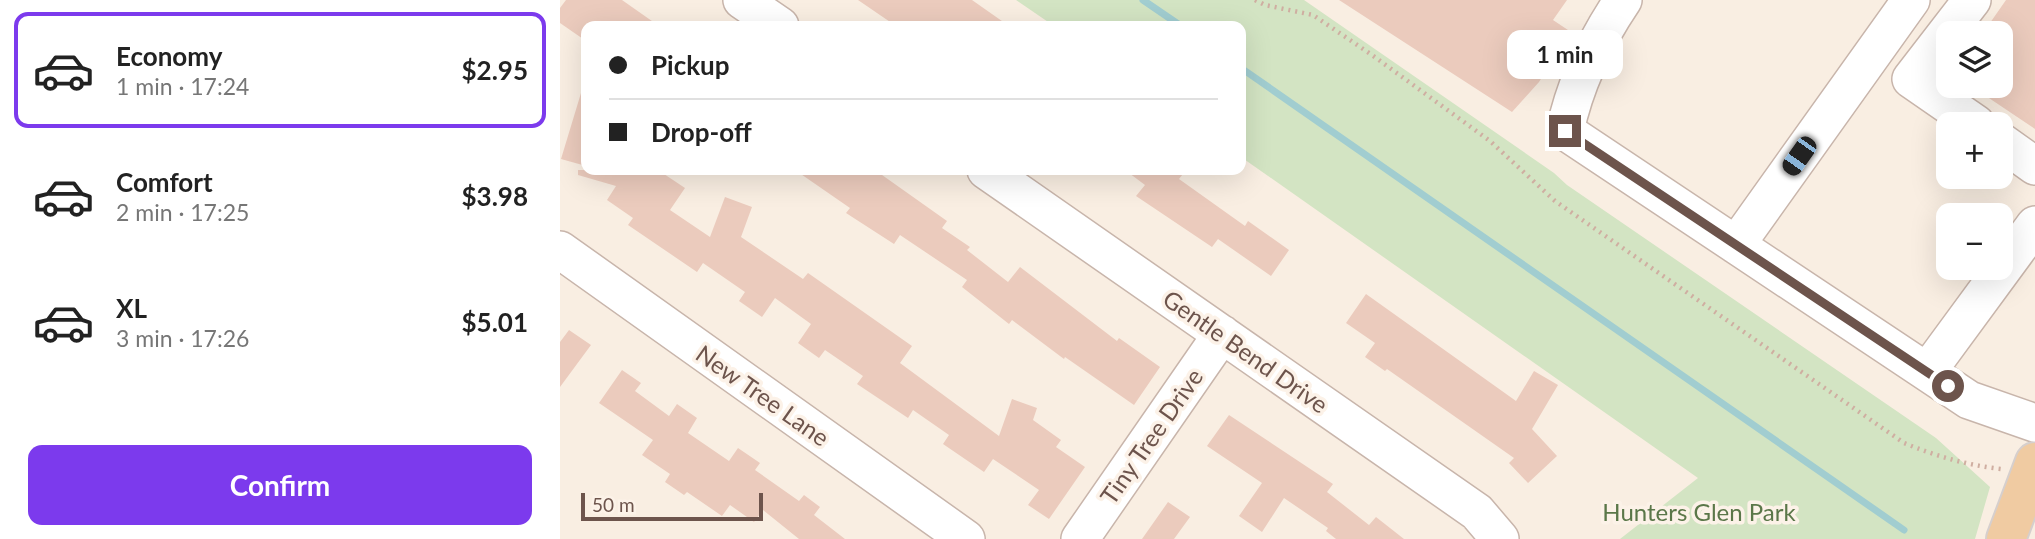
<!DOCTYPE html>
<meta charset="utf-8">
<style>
:root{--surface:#fff;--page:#f6f6f6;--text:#222;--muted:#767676;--line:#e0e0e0;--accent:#7c3aed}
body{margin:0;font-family:Lato,sans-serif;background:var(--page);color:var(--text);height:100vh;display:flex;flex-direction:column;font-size:26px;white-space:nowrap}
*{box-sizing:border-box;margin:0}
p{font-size:23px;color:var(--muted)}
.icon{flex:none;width:38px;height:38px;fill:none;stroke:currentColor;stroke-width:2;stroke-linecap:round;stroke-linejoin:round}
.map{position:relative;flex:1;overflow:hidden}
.details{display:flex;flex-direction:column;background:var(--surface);width:560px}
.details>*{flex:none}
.hud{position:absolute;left:21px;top:21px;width:665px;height:154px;border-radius:14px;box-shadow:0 7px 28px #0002;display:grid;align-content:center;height:154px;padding:0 28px;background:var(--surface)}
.controls{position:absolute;left:1376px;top:21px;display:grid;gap:14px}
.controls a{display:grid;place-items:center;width:77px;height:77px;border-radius:14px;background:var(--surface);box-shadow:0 7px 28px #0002;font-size:35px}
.scale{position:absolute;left:21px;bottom:18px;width:182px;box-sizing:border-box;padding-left:7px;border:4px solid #6d544c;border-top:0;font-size:19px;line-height:24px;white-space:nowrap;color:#6d544c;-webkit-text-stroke:5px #fcf2e8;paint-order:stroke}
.end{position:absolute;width:32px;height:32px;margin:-16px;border:9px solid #6d544c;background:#fff;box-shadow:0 0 0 4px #fff}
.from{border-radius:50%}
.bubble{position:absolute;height:49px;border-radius:14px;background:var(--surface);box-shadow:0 7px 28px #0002;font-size:23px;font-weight:700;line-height:49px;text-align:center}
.car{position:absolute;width:21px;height:42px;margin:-21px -10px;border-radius:9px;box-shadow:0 0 5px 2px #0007;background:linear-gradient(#222 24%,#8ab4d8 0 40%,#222 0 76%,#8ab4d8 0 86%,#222 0)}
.hud b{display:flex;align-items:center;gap:24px;height:66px;font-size:26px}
.hud b+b{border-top:2px solid var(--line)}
.hud i{width:18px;height:18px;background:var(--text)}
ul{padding:12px 0 0;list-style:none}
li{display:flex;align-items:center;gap:21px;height:116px;margin:0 14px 10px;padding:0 14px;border:4px solid transparent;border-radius:14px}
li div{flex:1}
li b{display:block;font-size:26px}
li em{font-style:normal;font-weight:700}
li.selected{border-color:var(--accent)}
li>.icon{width:63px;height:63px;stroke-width:1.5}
.action{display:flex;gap:14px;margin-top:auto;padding:14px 28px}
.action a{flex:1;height:80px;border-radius:14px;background:var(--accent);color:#fff;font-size:28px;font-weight:700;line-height:80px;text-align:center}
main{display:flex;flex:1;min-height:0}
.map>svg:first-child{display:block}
</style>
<main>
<section class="details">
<ul>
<li class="selected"><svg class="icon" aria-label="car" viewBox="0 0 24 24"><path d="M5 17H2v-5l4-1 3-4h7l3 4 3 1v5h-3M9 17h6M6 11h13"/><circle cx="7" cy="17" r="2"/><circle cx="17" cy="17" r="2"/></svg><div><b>Economy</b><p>1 min · 17:24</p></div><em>$2.95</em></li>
<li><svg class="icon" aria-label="car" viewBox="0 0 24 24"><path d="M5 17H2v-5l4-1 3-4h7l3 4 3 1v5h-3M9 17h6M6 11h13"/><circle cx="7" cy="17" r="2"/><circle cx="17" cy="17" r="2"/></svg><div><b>Comfort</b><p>2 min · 17:25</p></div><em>$3.98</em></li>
<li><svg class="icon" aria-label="car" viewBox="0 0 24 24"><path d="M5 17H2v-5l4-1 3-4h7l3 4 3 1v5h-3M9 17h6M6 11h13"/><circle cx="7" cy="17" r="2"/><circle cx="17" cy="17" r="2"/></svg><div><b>XL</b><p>3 min · 17:26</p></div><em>$5.01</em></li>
</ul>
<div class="action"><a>Confirm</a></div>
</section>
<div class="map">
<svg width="1475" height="539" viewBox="0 0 1475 539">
<rect width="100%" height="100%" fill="#f9eee2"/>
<path fill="#d3e4c3" d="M 456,0 L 744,0 L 994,173 L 1007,185 L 1376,438 L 1430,487 L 1415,539 L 1060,539 L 1138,478 L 681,157 L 681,26 L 494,26 Z"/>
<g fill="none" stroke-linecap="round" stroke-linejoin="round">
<path stroke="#a1cdd0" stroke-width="7" d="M 583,0 L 621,26
M 681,68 L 1344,530"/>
</g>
<path fill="#ebcbbd" d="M 6,0 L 62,0 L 99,26 L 26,26 L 26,41 L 0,23 L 0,8 Z
M 298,0 L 412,0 L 449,26 L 336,26 Z
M 779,0 L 1007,0 L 993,20 L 1011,32 L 979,82 L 952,112 Z
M 1446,0 L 1475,0 L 1475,129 L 1411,86 L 1440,86 L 1440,33 L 1423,33 Z
M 21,93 L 26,94 L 26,166 L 1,159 Z
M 18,170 L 98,170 L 125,188 L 110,210 L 150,237 L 165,197 L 192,207 L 181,237 L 243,279 L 248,273 L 352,346 L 340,363 L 439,436 L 452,399 L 477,408 L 473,420 L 501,440 L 496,447 L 525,467 L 489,519 L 468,505 L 479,490 L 433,459 L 424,472 L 383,444 L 389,435 L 353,410 L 348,418 L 297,384 L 303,376 L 265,350 L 259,358 L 238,343 L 251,324 L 215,298 L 202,317 L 179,301 L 185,292 L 143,263 L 137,272 L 68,225 L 73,218 L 47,200 L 56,186 L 18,175 Z
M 235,170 L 315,170 L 387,221 L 382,228 L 410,247 L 407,250 L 448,282 L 460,267 L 557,341 L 559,338 L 600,367 L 574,405 L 505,357 L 504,359 L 452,320 L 449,324 L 402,287 L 407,280 L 340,235 L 334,244 L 286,213 L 290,208 Z
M 565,170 L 626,170 L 619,179 L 685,226 L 688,221 L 729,250 L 711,276 L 658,239 L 652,247 L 576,196 L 585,185 Z
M 806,294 L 956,401 L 974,371 L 998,385 L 972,429 L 997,456 L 968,483 L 949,463 L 954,458 L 827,369 L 825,371 L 805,357 L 815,343 L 786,323 Z
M 9,330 L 31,345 L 0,387 L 0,342 Z
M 62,370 L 81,383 L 75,391 L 109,416 L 117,404 L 137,418 L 128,433 L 169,461 L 178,448 L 200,463 L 195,470 L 239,501 L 244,495 L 260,507 L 254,515 L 285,539 L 239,539 L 203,510 L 194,522 L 170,505 L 162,516 L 127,492 L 124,495 L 105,482 L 110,474 L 82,455 L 93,440 L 39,403 Z
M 669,415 L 773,484 L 767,492 L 809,525 L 816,517 L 844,539 L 776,539 L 766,531 L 768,528 L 724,498 L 702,532 L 679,516 L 702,483 L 647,446 Z
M 608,502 L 630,517 L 614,539 L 582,539 Z"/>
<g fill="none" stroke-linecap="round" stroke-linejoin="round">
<g stroke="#c8b5ab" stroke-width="40">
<path id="minor" d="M 182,0 L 220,26
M 1063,0 C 1036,40 1015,83 1005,131 L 1409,400 L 1475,423
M 1412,0 L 1351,79 L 1416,124
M 1440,141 L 1475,166
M 426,170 L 917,512 L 940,539
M 1176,245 L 1351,0
M 0,250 L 406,539
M 1367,372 L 1475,225
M 520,539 L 662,334"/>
</g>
<g stroke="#d6cfcd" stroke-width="42">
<path id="major" d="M 1446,539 L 1475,462"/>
</g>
<path stroke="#cfaea1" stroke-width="4.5" stroke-dasharray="2 5" stroke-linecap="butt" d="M 695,0 L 705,5 L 753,15 L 812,55 L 930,141 L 995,201 L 1344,443 C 1376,456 1406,465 1441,469"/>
<use href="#minor" stroke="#fff" stroke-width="37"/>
<use href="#major" stroke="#f0cba2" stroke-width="38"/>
</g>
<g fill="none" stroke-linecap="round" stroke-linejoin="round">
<path stroke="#6d544c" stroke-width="9" d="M 1005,131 L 1388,386"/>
</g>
<g text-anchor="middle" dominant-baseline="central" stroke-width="7" stroke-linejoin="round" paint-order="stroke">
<g font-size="24" fill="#6d544c" stroke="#fcf2e8">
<text transform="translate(686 351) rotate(35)">Gentle Bend Drive</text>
<text transform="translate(203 395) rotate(35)">New Tree Lane</text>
<text transform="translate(591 436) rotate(-55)">Tiny Tree Drive</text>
</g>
<g font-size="24" fill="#5b7749" stroke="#fcf2e8">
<text x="1139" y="511">Hunters Glen Park</text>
</g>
</g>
</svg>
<div class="controls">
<a><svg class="icon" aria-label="layers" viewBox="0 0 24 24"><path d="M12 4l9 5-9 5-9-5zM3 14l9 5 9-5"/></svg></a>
<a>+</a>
<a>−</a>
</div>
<div class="scale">50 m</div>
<i class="end from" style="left:1388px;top:386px"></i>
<i class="end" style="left:1005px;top:131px"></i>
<div class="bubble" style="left:947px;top:30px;width:116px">1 min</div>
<i class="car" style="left:1239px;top:156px;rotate:215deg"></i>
<div class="hud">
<b><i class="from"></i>Pickup</b>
<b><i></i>Drop-off</b>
</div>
</div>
</main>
